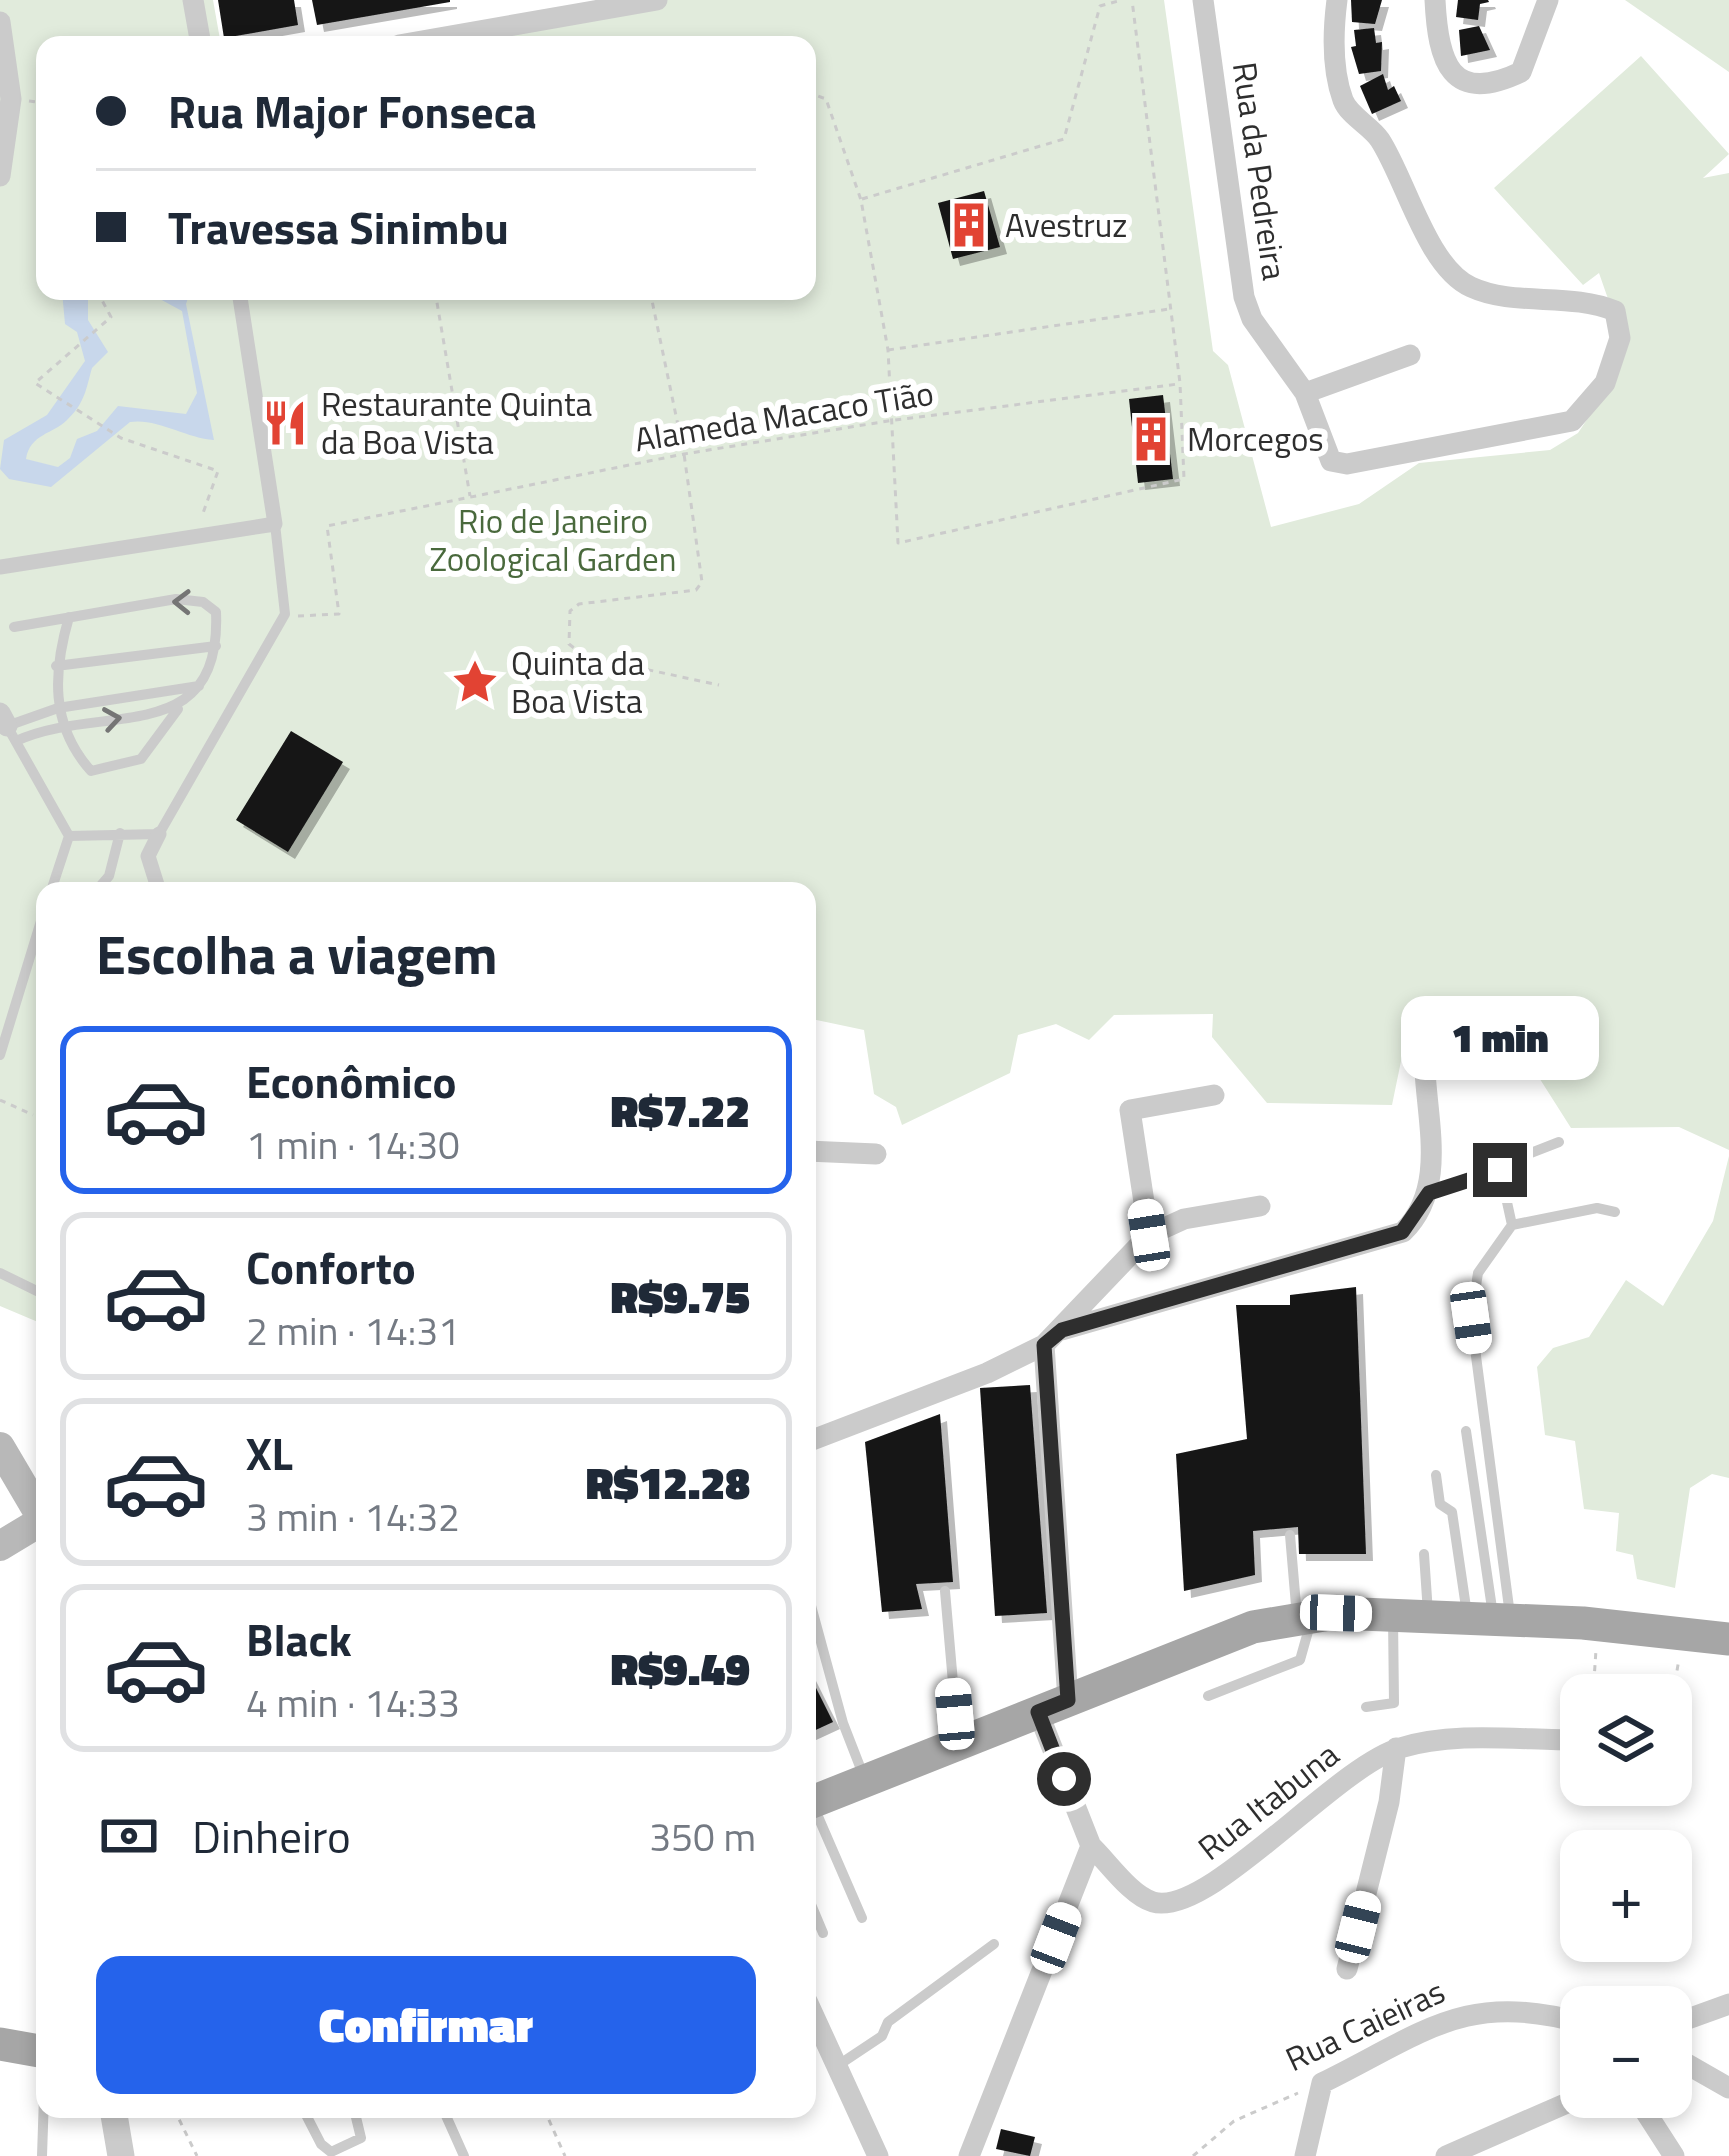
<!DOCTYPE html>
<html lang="pt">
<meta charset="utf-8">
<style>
:root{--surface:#fff;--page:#f2f2f3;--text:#1f2937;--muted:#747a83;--line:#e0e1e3;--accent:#2563eb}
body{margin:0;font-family:"Titillium Web",sans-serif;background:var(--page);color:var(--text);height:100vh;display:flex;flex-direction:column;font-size:45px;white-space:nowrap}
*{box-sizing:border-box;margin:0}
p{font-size:39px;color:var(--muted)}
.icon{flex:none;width:66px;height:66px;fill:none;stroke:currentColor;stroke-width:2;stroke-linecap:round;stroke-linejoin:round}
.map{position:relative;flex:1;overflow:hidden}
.drawer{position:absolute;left:36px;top:882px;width:780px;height:1236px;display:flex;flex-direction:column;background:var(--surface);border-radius:24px;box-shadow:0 6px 18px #0003}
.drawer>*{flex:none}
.top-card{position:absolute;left:36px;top:36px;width:780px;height:264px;border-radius:24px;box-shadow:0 6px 18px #0003;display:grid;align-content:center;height:264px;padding:0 60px;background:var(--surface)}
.fabs{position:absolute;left:1560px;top:1674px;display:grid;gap:24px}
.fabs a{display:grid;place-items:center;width:132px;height:132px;border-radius:24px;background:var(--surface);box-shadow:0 6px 18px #0003;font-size:60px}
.end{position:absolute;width:54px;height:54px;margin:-27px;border:15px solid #2e2e2e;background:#fff;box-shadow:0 0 0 6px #fff}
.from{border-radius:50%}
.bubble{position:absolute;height:84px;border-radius:24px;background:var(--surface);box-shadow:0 6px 18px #0003;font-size:39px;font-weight:800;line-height:84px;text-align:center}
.car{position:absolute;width:36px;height:72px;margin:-36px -18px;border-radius:15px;box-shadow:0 0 9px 3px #0007;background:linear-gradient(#fff 24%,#345 0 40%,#fff 0 76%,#345 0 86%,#fff 0)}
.top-card b{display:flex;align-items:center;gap:42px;height:114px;font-size:45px}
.top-card b+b{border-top:3px solid var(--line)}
.top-card i{width:30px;height:30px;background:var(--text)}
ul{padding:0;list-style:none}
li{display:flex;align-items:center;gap:36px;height:168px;margin:0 24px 18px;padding:0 36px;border:6px solid var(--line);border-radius:24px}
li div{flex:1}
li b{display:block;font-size:45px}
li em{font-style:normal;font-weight:800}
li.current{border-color:var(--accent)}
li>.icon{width:108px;height:108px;stroke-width:1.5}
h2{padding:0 60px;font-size:54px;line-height:144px}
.pay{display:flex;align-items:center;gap:30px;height:132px;padding:0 60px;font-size:45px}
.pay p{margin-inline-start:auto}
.action{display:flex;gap:24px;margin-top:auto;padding:24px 60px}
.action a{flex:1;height:138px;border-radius:24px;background:var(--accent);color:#fff;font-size:48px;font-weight:800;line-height:138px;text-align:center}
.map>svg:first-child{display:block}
</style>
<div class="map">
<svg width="1729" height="2156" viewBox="0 0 1729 2156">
<defs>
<filter id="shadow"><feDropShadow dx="7" dy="7" stdDeviation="0" flood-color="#0004"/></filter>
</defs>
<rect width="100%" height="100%" fill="#fff"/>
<path fill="#e1ebdc" d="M 0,0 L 213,0 L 221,45 L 45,45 L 45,291 L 807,291 L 807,45 L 356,45 L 604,0 L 1164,0 L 1213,351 L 1228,365 L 1271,527 L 1359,504 L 1419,463 L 1550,450 L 1578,433 L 1614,379 L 1614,316 L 1599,273 L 1583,285 L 1494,188 L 1641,56 L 1729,154 L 1703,178 L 1729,173 L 1729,1150 L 1679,1127 L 1571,1128 L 1531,1065 L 1433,1006 L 1407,1032 L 1392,1105 L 1267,1103 L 1212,1037 L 1213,1014 L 1114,1015 L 1089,1040 L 1056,1024 L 1018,1035 L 1010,1073 L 902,1125 L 896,1107 L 874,1094 L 864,1030 L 807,1018 L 807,891 L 45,891 L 45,1325 L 0,1306 Z
M 1625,0 L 1729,0 L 1729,72 Z
M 1729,1156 L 1729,1478 L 1712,1474 L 1690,1488 L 1675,1588 L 1637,1579 L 1633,1555 L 1616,1551 L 1619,1513 L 1584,1509 L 1575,1441 L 1545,1435 L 1537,1367 L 1553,1348 L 1589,1337 L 1626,1280 L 1663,1306 L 1713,1221 Z"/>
<path fill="#c8d7eb" d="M 62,291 L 103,291 L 88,296 L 88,320 L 108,352 L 92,368 C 86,389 85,403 67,420 C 53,434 30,434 26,459 L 58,467 L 70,458 L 77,439 L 97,431 L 118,406 L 186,414 L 197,393 L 182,311 L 145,291 L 189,295 L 186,304 L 214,440 C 185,438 158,418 130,422 L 51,487 L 9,479 L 0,469 L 4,440 L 47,415 L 85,361 L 77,332 L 65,324 Z"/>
<path fill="#151515" filter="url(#shadow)" d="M 218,0 L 294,0 L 298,25 L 224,38 Z
M 312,0 L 450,0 L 450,2 L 317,25 Z
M 1351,0 L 1382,0 L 1375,24 L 1352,22 Z
M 1458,0 L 1488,0 L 1489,2 L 1480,4 L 1478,20 L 1456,17 Z
M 1479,26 L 1490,50 L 1461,56 L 1459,30 Z
M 1374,28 L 1376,43 L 1382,42 L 1381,71 L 1359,74 L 1351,47 L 1356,46 L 1354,30 Z
M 1383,74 L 1388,90 L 1394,86 L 1401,101 L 1372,114 L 1360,86 Z
M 984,191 L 1000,247 L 953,259 L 938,203 Z
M 1163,395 L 1173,479 L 1138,483 L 1129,399 Z
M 291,731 L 343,762 L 288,852 L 236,820 Z
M 1356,1287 L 1366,1554 L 1299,1554 L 1298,1527 L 1253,1531 L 1255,1575 L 1184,1591 L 1176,1454 L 1247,1439 L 1236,1305 L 1290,1305 L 1290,1295 Z
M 1030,1385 L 1047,1613 L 995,1616 L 980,1388 Z
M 940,1414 L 953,1582 L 916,1584 L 922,1609 L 882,1612 L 865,1442 Z
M 807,1670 L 833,1722 L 807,1734 Z
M 1001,2129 L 1035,2137 L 1030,2156 L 996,2149 Z"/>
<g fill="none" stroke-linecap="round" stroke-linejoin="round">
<path stroke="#cbcbcb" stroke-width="3" stroke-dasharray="6 6" stroke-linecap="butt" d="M 807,92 L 826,99 L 861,200 L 888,350 L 898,543 L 1184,479 L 1180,383 L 1132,0
M 29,101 L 45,103
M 862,199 L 1064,139 L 1100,6 L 1122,0
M 97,291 L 111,317 L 35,383 L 121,438 L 218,471 L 202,516
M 435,291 L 470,496
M 650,291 L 684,454 L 702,582 L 696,590 L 579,604 L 570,611 L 569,644 L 584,656 L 719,685
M 888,350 L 1169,309
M 298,616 L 339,614 L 327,526 L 684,454 L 888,421 L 1178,384
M 0,1100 L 33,1115
M 1593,1695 L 1596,1650
M 1671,1706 L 1679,1659
M 174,2109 L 197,2156
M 544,2109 L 565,2156
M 1193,2156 L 1234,2121 L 1298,2093"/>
<path stroke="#cbcbcb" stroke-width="10" d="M 69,617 C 53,672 50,725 91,771 L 141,759 L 178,709
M 14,627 L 176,599 L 203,602 L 216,612 C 222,750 101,702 16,741
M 56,666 L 216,646
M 199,686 L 58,708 L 7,726 L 69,836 L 159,834 L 285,614 L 275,524
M 51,891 L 69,836
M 96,891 L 109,876 L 120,833
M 0,1055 L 45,908
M 1500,1170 L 1512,1225 L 1597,1208 L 1615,1212
M 1429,1193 L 1559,1142
M 0,1273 L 45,1295
M 1466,1431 L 1493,1615
M 1436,1475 L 1440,1504 L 1452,1512 L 1467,1614
M 807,1512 L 807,1474
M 1290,1535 L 1297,1617
M 1424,1554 L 1428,1613
M 807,1591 L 843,1723 L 864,1777
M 945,1591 L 958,1740
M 1510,1615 L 1471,1318 L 1478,1273 L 1512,1225
M 1208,1696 L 1300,1660 L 1311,1621
M 1366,1707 L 1394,1703 L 1393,1618
M 813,1805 L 862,1918
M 807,1895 L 823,1933
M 837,2066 L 882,2036 L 888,2022 L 994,1944
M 303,2109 L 321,2144 L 331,2152 L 361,2138 L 354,2109
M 443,2109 L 464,2156
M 42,2156 L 45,2066"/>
<path stroke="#cbcbcb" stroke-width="15" d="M 0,567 L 275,524 L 239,291
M 159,834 L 148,856 L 159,891"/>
<path stroke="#cbcbcb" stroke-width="21" d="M 193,0 L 201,45
M 1203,0 L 1244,297 L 1252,319 L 1305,393 L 1331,461 L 1347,464 L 1572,421 L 1605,383 L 1620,338 L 1615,311 C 1570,292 1514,307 1471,287 C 1427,267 1406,180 1380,140 C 1371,126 1349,116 1343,100 C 1332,70 1333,31 1337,0
M 1435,0 C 1438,61 1450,106 1521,72 L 1548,0
M 0,22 L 11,99 L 0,176
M 399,45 L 657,0
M 1305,393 L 1410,355
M 0,713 L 7,726
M 807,1151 L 876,1154
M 1149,1235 L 1130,1110 L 1214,1095
M 1062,1330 L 1403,1232 C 1446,1190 1428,1126 1425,1071
M 1044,1345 L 1068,1700
M 807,1442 L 987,1373 L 1044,1345 L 1149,1235 L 1184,1219 L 1260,1206
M 1091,1846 C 1108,1862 1130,1895 1153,1902 C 1208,1918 1335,1767 1400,1748 C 1454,1731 1519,1740 1576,1740
M 1347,1969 L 1389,1802 L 1396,1748
M 807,2001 L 878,2156
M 1671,2025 L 1729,2004
M 1671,2055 L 1729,2088
M 1636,2097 L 1674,2156
M 969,2156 L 1091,1846 L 1038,1712
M 1305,2156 L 1322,2083 C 1422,2034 1466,1990 1581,2023
M 1446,2156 L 1581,2097"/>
<path stroke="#cbcbcb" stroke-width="27" d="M 113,2109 L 121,2156"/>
<path stroke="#b8b8b8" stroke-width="30" d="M 0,1447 L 43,1520 L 0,1546"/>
<path stroke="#a6a6a6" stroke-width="33" d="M 807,1804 L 1253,1627 L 1336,1613 L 1583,1623 L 1729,1639
M 0,2044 L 45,2052"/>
</g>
<defs><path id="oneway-chevron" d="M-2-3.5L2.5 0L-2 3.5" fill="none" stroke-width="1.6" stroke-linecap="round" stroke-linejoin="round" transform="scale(3)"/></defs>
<g stroke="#757575">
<use href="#oneway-chevron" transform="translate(182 602) rotate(-179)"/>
<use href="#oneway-chevron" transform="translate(112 719) rotate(-9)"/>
</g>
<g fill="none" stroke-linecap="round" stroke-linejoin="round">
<path stroke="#2e2e2e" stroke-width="15" d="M 1064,1779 L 1038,1712 L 1068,1700 L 1044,1345 L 1062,1330 L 1402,1232 L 1429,1193 L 1500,1170"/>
</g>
<defs>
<g id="building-bare" transform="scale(3.6)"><path d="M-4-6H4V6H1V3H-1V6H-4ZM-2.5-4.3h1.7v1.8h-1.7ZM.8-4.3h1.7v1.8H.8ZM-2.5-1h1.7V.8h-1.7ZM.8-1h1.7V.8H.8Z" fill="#e24333" stroke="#fff" stroke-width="2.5" paint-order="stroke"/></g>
<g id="restaurant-bare" transform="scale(3.6)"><path d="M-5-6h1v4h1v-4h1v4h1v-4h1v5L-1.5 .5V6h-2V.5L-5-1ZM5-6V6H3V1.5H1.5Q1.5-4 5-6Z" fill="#e24333" stroke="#fff" stroke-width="2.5" paint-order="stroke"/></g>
<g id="sight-bare" transform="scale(3.6)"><path d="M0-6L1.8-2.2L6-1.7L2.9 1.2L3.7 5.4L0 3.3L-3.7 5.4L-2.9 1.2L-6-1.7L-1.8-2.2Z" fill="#e24333" stroke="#fff" stroke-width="2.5" paint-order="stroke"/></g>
</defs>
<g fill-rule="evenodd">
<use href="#building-bare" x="969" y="225"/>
<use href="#restaurant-bare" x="285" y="423"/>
<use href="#building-bare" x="1151" y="439"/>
<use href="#sight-bare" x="475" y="682"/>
</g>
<g text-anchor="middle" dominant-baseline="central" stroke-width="12" stroke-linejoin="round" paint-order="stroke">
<g font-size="33" fill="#2e2e2e" stroke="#fff">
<text transform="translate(1260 171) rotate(82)">Rua da Pedreira</text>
<text transform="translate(784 416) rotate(-9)">Alameda Macaco Tião</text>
<text transform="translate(1268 1801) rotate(-38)">Rua Itabuna</text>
<text transform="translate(1365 2025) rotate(-25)">Rua Caieiras</text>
</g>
<g font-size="33" fill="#2e2e2e" stroke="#fff" text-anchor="start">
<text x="1005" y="225">Avestruz</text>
<text x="321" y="404">Restaurante Quinta<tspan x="321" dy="38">da Boa Vista</tspan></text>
<text x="1187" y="439">Morcegos</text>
<text x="511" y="663">Quinta da<tspan x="511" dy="38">Boa Vista</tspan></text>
</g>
<g font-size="33" fill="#49693c" stroke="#fff">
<text x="553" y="521">Rio de Janeiro<tspan x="553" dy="38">Zoological Garden</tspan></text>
</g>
</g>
</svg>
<div class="fabs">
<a><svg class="icon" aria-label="layers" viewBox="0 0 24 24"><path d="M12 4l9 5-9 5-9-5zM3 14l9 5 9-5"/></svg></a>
<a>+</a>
<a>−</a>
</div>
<i class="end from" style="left:1064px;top:1779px"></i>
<i class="end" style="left:1500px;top:1170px"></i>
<div class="bubble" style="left:1401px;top:996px;width:198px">1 min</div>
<i class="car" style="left:1149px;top:1235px;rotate:351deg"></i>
<i class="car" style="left:1471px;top:1318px;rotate:172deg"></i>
<i class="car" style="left:1336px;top:1613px;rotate:92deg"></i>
<i class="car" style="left:955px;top:1714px;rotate:355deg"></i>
<i class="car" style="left:1358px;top:1927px;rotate:14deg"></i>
<i class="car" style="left:1056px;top:1938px;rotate:21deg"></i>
<div class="top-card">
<b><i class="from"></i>Rua Major Fonseca</b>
<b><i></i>Travessa Sinimbu</b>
</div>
<section class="drawer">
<h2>Escolha a viagem</h2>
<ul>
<li class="current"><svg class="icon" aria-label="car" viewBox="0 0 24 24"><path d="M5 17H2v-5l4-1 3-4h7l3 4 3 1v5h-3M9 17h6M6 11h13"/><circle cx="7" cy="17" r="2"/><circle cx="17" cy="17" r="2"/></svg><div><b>Econômico</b><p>1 min · 14:30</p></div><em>R$7.22</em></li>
<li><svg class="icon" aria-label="car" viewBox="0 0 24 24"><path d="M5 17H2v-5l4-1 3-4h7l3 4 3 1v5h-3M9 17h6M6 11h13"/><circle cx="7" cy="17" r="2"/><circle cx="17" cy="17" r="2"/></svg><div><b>Conforto</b><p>2 min · 14:31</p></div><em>R$9.75</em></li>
<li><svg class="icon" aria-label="car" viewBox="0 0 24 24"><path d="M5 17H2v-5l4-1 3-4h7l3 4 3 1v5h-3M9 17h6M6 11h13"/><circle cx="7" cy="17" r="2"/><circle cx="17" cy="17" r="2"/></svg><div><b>XL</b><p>3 min · 14:32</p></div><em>R$12.28</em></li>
<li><svg class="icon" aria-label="car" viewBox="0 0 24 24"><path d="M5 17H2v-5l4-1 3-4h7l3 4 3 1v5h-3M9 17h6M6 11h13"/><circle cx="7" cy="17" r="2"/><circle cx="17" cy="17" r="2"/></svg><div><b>Black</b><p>4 min · 14:33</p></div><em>R$9.49</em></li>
</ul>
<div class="pay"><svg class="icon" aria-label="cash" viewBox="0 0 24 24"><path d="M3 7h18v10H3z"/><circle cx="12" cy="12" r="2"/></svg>Dinheiro<p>350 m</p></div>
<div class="action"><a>Confirmar</a></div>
</section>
</div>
